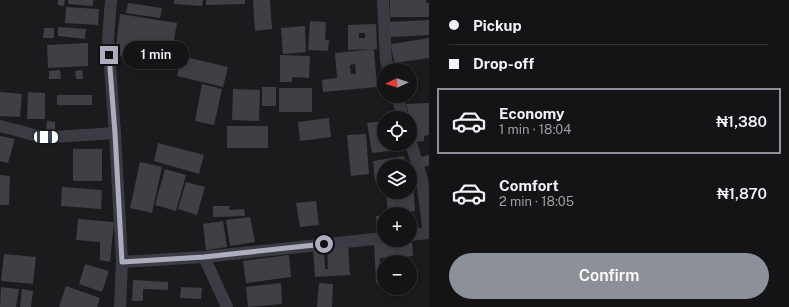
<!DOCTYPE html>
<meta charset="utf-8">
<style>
:root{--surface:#141416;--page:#212123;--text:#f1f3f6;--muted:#9d9ea1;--line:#333335;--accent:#8c9099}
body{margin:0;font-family:"Public Sans",sans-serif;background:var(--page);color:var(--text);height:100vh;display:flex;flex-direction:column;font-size:15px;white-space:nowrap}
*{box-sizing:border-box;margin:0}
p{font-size:13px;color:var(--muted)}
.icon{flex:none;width:22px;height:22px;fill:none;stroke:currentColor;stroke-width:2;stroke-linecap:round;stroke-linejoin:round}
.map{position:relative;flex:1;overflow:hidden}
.panel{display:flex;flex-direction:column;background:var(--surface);width:360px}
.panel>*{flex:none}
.top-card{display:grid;align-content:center;height:88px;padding:0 20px;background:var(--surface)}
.needle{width:26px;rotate:266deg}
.controls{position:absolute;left:377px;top:63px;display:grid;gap:8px}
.controls a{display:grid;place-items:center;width:40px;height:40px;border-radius:50%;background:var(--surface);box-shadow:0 2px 10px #0003,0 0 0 1px var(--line);font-size:20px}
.end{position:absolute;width:18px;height:18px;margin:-9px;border:5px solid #acaebe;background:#111;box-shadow:0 0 0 2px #111}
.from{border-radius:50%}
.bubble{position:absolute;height:28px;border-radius:14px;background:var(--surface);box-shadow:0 2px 10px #0003,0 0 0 1px var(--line);font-size:13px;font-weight:600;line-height:28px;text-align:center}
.car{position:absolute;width:12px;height:24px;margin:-12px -6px;border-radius:5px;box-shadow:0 0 3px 1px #0007;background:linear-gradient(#fff 24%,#345 0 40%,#fff 0 76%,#345 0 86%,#fff 0)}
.top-card b{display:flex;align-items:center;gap:14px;height:38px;font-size:15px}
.top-card b+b{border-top:1px solid var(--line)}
.top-card i{width:10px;height:10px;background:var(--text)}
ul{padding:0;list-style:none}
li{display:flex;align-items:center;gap:12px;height:66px;margin:0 8px 6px;padding:0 12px;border:2px solid transparent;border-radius:0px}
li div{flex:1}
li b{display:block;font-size:15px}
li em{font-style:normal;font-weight:600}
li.active{border-color:var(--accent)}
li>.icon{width:36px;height:36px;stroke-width:1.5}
.button{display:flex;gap:8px;margin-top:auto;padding:8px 20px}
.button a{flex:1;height:46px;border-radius:24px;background:var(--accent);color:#fff;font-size:16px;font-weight:600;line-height:46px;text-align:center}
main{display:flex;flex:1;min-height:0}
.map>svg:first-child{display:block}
</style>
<main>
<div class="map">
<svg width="429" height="307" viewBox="0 0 429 307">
<rect width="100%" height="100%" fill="#1b1a1d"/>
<path fill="#403f45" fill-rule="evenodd" d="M 58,0 L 65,0 L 64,6 L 58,5 Z
M 68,0 L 93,0 L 93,6 L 68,4 Z
M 174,0 L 203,0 L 202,6 L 174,4 Z
M 206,0 L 245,0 L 245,4 L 206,5 Z
M 253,0 L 270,0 L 272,29 L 255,31 Z
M 390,0 L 426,0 L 426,3 L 429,3 L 429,17 L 390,17 Z
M 128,3 L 162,8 L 160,18 L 126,13 Z
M 66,7 L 99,9 L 98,25 L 65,23 Z
M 120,14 L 177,23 L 170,62 L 115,55 Z
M 429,20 L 429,35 L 390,37 L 390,22 Z
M 310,21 L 326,22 L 325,40 L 329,40 L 328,51 L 308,50 Z
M 376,24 L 377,49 L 348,50 L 348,25 ZM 359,33 L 365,33 L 365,38 L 359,38 Z
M 305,26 L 306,52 L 283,54 L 281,28 Z
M 58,27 L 86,29 L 85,39 L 58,36 Z
M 44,28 L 54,28 L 54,38 L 43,38 Z
M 429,38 L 429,58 L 394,63 L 391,44 Z
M 88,43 L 88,66 L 48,68 L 47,45 Z
M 374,49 L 377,87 L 323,92 L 322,80 L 337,78 L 335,53 ZM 355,64 L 356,74 L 351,74 L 350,65 Z
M 280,55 L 310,56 L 309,78 L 292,77 L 292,82 L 280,82 Z
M 181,56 L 228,67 L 223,87 L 177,76 Z
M 60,70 L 61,79 L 49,79 L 49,71 Z
M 82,70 L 83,79 L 76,79 L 75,71 Z
M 202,84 L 222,89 L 214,125 L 195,121 Z
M 262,87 L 276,87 L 276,106 L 262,106 Z
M 279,88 L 312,88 L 312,112 L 279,112 Z
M 233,89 L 260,90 L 259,121 L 232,120 Z
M 0,92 L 22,94 L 20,117 L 0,116 Z
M 28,92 L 45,93 L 45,119 L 27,119 Z
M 57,95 L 92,95 L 92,105 L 57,105 Z
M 429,103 L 429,135 L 424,136 L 424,141 L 416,142 L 406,104 Z
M 329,118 L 331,137 L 300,141 L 298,122 Z
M 47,121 L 55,122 L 55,130 L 46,129 Z
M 384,121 L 384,144 L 389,144 L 390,151 L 372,153 L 367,123 Z
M 227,126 L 268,126 L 268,148 L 227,148 Z
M 366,134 L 369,174 L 351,176 L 347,135 Z
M 0,136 L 15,139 L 8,163 L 0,161 Z
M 158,143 L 204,155 L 199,174 L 154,161 Z
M 73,149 L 102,149 L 102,181 L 73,181 Z
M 429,155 L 429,165 L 423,167 L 421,157 Z
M 404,156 L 406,166 L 384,166 L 384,180 L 375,181 L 373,161 Z
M 140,162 L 162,167 L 152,213 L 130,208 Z
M 165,169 L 186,175 L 176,211 L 155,205 Z
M 0,175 L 10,176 L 9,205 L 0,205 Z
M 186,182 L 205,187 L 197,215 L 178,209 Z
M 410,182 L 413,182 L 415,211 L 388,213 L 386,192 L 410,192 Z
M 62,187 L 102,190 L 101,209 L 61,206 Z
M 316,201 L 319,225 L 300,227 L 296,203 Z
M 213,206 L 230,206 L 229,210 L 244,209 L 245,216 L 213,217 Z
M 376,216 L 384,216 L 384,227 L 377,227 Z
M 250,217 L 255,242 L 230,246 L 226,220 Z
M 78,219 L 114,222 L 110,262 L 100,260 L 100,242 L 76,240 Z
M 223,221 L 227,247 L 206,250 L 203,224 Z
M 412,240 L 413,256 L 380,258 L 380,265 L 384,265 L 384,283 L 376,283 L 374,243 Z
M 348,244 L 350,275 L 315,277 L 313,247 L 324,246 L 325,269 L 328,269 L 327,245 Z
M 4,254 L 36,257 L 33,284 L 1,281 Z
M 289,255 L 291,277 L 246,283 L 243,261 Z
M 85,264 L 109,271 L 102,292 L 79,284 Z
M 410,264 L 414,264 L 415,281 L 410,281 Z
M 133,280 L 168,282 L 168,290 L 143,289 L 143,301 L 132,301 Z
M 281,283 L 282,304 L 248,307 L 246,287 Z
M 319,283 L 333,284 L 332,307 L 317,307 Z
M 66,286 L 100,298 L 97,307 L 59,307 Z
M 1,287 L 19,289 L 16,307 L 0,307 Z
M 181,287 L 202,288 L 201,299 L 180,298 Z
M 22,289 L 33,291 L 31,307 L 20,307 Z"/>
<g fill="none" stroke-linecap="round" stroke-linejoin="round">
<path stroke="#3b3b43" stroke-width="12" d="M 111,0 L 108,39 L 115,133 L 122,262 L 120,307
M 383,0 L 386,61 L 389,70
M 397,96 L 403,118
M 0,126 L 16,130 L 37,136 L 55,137 L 115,133
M 410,140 L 422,180 L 429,233
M 410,235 L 429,233
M 204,257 L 227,307
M 122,262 L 204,257 L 384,238"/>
</g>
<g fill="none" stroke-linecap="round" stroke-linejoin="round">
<path stroke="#acaebe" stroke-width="5" d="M 109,55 L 115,133 L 122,262 L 204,257 L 324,244"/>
</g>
</svg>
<div class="controls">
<a><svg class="needle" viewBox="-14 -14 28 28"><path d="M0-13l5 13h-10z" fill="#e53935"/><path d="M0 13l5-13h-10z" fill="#9d9ea1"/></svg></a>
<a><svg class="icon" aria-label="locate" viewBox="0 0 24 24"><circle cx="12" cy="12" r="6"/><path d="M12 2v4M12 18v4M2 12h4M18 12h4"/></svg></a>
<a><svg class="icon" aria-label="layers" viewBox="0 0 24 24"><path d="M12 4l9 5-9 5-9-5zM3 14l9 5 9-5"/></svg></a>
<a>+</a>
<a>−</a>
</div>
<i class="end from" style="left:324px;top:244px"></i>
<i class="end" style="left:109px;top:55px"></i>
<div class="bubble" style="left:123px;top:41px;width:66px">1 min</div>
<i class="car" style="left:46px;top:137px;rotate:91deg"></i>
</div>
<section class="panel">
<div class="top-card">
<b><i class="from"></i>Pickup</b>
<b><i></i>Drop-off</b>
</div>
<ul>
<li class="active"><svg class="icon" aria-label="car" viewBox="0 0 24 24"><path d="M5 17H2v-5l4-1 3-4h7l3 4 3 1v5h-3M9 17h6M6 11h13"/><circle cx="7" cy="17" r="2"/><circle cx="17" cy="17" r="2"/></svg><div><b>Economy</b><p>1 min · 18:04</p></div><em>₦1,380</em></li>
<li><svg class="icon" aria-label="car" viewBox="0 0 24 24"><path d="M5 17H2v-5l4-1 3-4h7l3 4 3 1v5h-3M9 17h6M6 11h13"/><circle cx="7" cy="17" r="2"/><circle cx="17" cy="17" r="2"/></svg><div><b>Comfort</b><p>2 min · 18:05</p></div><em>₦1,870</em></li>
</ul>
<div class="button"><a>Confirm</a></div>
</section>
</main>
